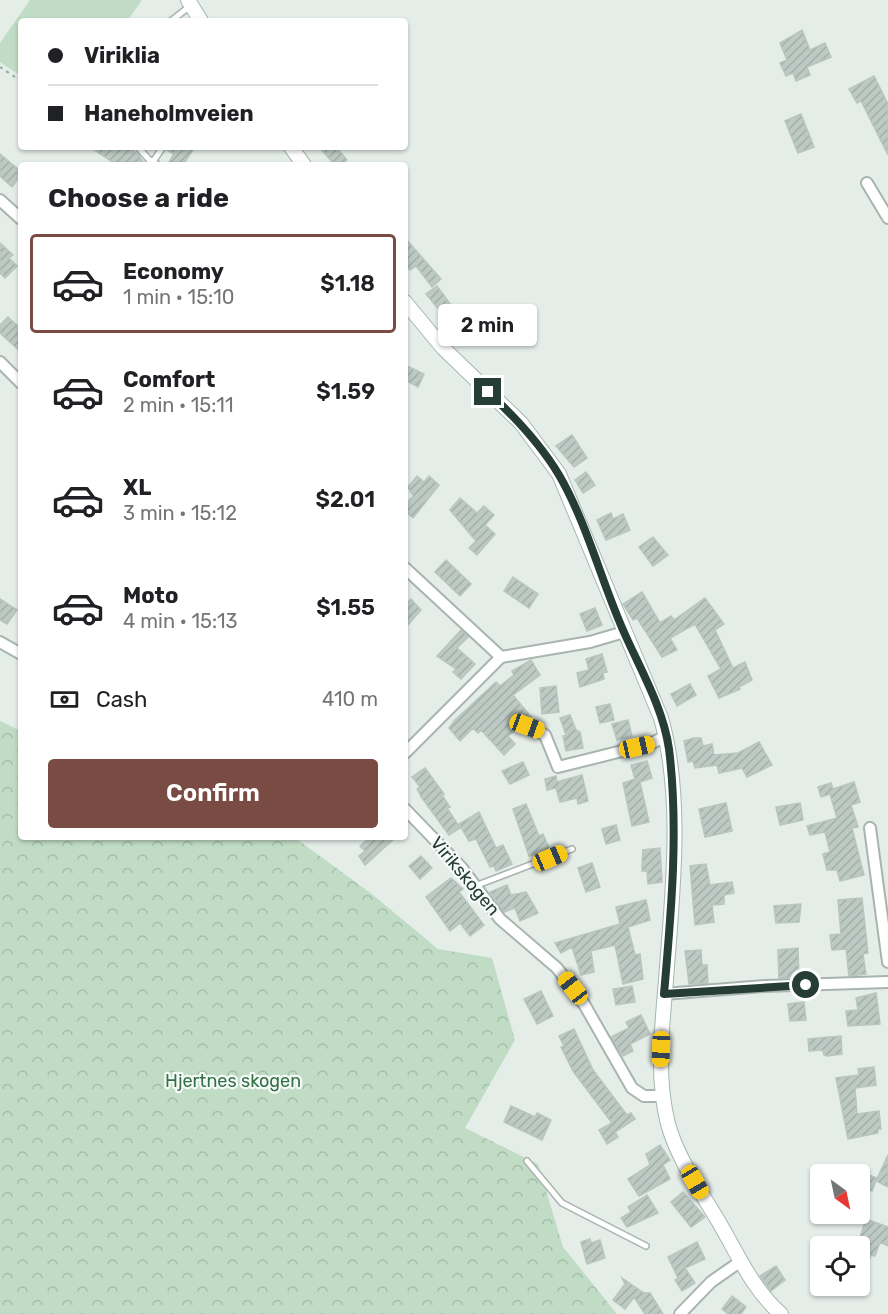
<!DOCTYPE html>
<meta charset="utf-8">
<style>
:root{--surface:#fff;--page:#f2f2f2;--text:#202124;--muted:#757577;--line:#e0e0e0;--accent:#794b43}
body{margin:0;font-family:Rubik,sans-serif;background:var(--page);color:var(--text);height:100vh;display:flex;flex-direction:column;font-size:22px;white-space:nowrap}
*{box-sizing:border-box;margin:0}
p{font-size:20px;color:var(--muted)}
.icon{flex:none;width:33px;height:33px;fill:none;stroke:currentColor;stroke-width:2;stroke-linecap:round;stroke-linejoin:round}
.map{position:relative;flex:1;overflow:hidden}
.drawer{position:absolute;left:18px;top:162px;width:390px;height:678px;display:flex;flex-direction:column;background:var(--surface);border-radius:6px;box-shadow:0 2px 4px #0004}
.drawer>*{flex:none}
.guide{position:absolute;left:18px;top:18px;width:390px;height:132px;border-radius:6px;box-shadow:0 2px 4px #0004;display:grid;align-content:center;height:132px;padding:0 30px;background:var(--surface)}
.needle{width:39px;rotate:147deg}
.controls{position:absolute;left:810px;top:1164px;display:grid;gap:12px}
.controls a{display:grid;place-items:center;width:60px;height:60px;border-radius:6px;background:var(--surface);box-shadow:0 2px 4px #0004;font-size:30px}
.end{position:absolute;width:27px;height:27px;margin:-14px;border:8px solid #253d35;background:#fff;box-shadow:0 0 0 3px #fff}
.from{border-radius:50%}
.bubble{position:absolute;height:42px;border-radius:6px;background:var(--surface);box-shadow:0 2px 4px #0004;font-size:20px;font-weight:600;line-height:42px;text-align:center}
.car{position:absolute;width:18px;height:36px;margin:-18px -9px;border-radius:8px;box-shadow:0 0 4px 2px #0007;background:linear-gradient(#f5c518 24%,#345 0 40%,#f5c518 0 76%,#345 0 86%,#f5c518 0)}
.guide b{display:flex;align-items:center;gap:21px;height:57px;font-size:22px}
.guide b+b{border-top:2px solid var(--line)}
.guide i{width:15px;height:15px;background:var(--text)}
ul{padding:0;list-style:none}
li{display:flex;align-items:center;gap:18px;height:99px;margin:0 12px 9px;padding:0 18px;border:3px solid transparent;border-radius:6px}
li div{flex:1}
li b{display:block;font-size:22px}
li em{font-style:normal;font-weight:600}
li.active{border-color:var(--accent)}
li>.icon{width:54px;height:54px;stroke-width:1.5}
h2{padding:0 30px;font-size:27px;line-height:72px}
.pay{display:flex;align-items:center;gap:15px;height:66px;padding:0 30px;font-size:22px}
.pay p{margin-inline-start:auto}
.primary-button{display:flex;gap:12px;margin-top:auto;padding:12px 30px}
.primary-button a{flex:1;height:69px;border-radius:6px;background:var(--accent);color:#fff;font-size:24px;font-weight:600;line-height:69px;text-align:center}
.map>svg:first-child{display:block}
</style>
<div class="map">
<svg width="888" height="1314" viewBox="0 0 888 1314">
<defs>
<pattern id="park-crowns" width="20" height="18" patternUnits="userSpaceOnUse" patternTransform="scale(1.5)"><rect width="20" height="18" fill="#c0dcc5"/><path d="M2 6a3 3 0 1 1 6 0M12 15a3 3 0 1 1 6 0" fill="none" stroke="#a5beaa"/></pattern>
<pattern id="building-hatch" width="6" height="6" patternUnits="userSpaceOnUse" patternTransform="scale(1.5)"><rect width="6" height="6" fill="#bdcac4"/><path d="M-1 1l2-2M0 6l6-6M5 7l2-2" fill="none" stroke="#a2aea9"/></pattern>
</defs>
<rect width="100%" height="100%" fill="#e5ede9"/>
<path fill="url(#park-crowns)" d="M 0,721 L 21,731 L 21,837 L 294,837 L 373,895 L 438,949 L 492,958 L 515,1040 L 465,1128 L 538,1164 L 563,1247 L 617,1314 L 0,1314 Z"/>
<path fill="#c0dcc5" d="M 30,0 L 142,0 L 127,21 L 21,21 L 21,76 L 0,62 L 0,43 Z"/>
<path fill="url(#building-hatch)" stroke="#b8c6bf" stroke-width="1.5" d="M 802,30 L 810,50 L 825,43 L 831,57 L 807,67 L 810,75 L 796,81 L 793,73 L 786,76 L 780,63 L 787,60 L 780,43 Z
M 874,76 L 888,104 L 888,155 L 861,101 L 857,103 L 849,89 Z
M 801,114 L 814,147 L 798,153 L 785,121 Z
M 90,147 L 127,147 L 138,154 L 145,165 L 125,165 L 120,162 L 117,165 Z
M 168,147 L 195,147 L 183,165 L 167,165 L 174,154 L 167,150 Z
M 319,147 L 336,147 L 347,160 L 341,165 L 335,165 Z
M 0,154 L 18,169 L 16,171 L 21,175 L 12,187 L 0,176 Z
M 405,238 L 441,279 L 432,287 L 416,266 L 410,270 L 405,265 Z
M 0,243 L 13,255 L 9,258 L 17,266 L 5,278 L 0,273 Z
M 437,286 L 454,309 L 444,316 L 426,294 Z
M 8,317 L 21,329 L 21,352 L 0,333 L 0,325 Z
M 405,365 L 424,374 L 418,387 L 405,380 Z
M 572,435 L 587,458 L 574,467 L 556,446 Z
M 586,472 L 595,485 L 583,493 L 575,480 Z
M 417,476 L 424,482 L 429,476 L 439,485 L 413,518 L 405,511 L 405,505 L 413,496 L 408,487 Z
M 460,498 L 477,513 L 484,506 L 494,515 L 485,525 L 495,534 L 477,555 L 469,548 L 476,541 L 450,510 Z
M 611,513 L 613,519 L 623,514 L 630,530 L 606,540 L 597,520 Z
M 653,537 L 668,555 L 653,566 L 639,547 Z
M 446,560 L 471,584 L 460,596 L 435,572 Z
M 513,577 L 538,594 L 529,608 L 504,591 Z
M 642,592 L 660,623 L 671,616 L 674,620 L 705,598 L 724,624 L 715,630 L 733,668 L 745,662 L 752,680 L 739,687 L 740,689 L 719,698 L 708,676 L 721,669 L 695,624 L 670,638 L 677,650 L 662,657 L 637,618 L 633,620 L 623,604 Z
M 0,599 L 17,610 L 7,624 L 0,620 Z
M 411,599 L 421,610 L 405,628 L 405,605 Z
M 595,608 L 602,625 L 587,631 L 580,614 Z
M 461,630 L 468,637 L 457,648 L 475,664 L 461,679 L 453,672 L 456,669 L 437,656 Z
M 602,654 L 607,672 L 603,673 L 604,679 L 580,687 L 577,673 L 589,670 L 586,659 Z
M 531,660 L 540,675 L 513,695 L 531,717 L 522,720 L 520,727 L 508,736 L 515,744 L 504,755 L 481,730 L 478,733 L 473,728 L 460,741 L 449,728 L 455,720 L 496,682 L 500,686 L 514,675 L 512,671 Z
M 690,684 L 696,695 L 677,706 L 671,694 Z
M 556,686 L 559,712 L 542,714 L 540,688 Z
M 610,704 L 614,720 L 600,723 L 596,707 Z
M 570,715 L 576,730 L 580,732 L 583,748 L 566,751 L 563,736 L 566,735 L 560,718 Z
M 628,720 L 632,736 L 617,740 L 612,724 Z
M 694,738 L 701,738 L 703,746 L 712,744 L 714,755 L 738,753 L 759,742 L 772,765 L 747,777 L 742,768 L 719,773 L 717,765 L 695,768 L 693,761 L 688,762 L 684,741 Z
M 647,761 L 652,778 L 640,782 L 649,822 L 632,826 L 623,783 L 635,779 L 631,765 Z
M 523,762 L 529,775 L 510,784 L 502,771 Z
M 425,768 L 444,794 L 442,795 L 450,807 L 447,808 L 460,828 L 449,835 L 422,798 L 417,789 L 420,787 L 412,777 Z
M 582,775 L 588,801 L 578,804 L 577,798 L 560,802 L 556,788 L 547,790 L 545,779 L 556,776 L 557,782 Z
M 854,782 L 860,802 L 851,805 L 858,827 L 852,828 L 864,875 L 840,881 L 837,870 L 827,870 L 823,854 L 830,852 L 825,832 L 810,835 L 807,826 L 837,818 L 830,794 L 821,797 L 818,787 L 831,783 L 833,789 Z
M 726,803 L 732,831 L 705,837 L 699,809 Z
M 800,803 L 803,820 L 780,825 L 776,807 Z
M 526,804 L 539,836 L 543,834 L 551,852 L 537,857 L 536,854 L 529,856 L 513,809 Z
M 479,812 L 496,848 L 503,845 L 512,864 L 496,871 L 494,866 L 490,867 L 476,839 L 469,841 L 459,824 Z
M 616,825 L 620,840 L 606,844 L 602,829 Z
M 370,837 L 396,837 L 365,865 L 359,856 L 365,851 L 360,846 Z
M 660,848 L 662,882 L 648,884 L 647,871 L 642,871 L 642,867 L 643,850 Z
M 421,856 L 432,868 L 420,879 L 409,866 Z
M 592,863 L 600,887 L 586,892 L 578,868 Z
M 706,864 L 710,885 L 732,882 L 734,893 L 724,895 L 724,904 L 712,905 L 714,922 L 695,925 L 690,866 Z
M 451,878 L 463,889 L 459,892 L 484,925 L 470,936 L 460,923 L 450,931 L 426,897 Z
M 507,885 L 511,895 L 526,892 L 538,913 L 520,921 L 515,908 L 504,912 L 490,892 Z
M 862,898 L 868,953 L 863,954 L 866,974 L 849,976 L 846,949 L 832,950 L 830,935 L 841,934 L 838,900 Z
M 646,900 L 650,920 L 628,927 L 635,955 L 640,954 L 643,979 L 623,984 L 615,945 L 591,951 L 594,972 L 581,975 L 572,947 L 561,953 L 555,943 L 620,924 L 616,907 Z
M 801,904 L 799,922 L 776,923 L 774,906 Z
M 798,948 L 799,977 L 779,978 L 778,950 Z
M 701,950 L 702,965 L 707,965 L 708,983 L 689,984 L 685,951 Z
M 632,986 L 635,1002 L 616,1005 L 613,989 Z
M 541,991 L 553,1016 L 537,1024 L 524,999 Z
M 876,993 L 880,1024 L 848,1026 L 846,1011 L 858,1010 L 856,998 Z
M 804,1002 L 806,1020 L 790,1021 L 788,1004 Z
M 641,1015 L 650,1034 L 630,1044 L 633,1051 L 623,1056 L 611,1037 L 629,1028 L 626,1022 Z
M 574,1029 L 593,1070 L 627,1115 L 631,1113 L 635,1119 L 615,1132 L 618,1137 L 607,1144 L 599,1130 L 612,1123 L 573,1071 L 561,1047 L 564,1046 L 559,1036 Z
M 841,1036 L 842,1054 L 827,1056 L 824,1055 L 823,1050 L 809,1051 L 808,1039 Z
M 874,1067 L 876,1085 L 855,1088 L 857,1114 L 879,1111 L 881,1129 L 878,1129 L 878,1133 L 848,1139 L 836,1078 L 859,1075 L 858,1069 Z
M 511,1106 L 535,1117 L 537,1113 L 551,1120 L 542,1140 L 504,1122 Z
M 660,1145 L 670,1160 L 663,1165 L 670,1179 L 639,1196 L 628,1179 L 650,1165 L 646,1154 Z
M 888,1155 L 888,1187 L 876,1181 Z
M 860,1172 L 877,1178 L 872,1191 L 860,1186 Z
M 683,1192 L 705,1217 L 691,1227 L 671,1202 Z
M 647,1195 L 658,1213 L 627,1227 L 621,1218 L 631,1212 L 628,1207 Z
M 866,1219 L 888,1227 L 888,1246 L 880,1242 L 875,1256 L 871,1255 L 869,1260 L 860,1257 L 866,1239 L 860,1237 Z
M 590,1239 L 591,1243 L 600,1240 L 605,1258 L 587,1264 L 581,1242 Z
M 697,1242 L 705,1259 L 685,1268 L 695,1283 L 682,1291 L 675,1280 L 678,1278 L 668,1257 Z
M 776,1266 L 785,1280 L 771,1291 L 760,1276 Z
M 622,1278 L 644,1293 L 650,1293 L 663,1314 L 645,1314 L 634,1297 L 625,1309 L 613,1300 L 625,1284 Z
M 732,1296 L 746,1307 L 741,1314 L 728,1314 L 722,1309 Z"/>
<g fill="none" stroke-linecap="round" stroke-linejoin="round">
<g stroke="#a8b5af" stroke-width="8">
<path id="service" d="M 171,21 L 190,6
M 138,147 L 152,163 L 163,147
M 475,886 L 572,849
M 527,1161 L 562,1203 L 646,1246"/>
</g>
<g stroke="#a8b5af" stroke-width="14">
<path id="minor" d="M 152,163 L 154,165
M 867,183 L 888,218
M 0,200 L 21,219
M 0,362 L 21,383
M 405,568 L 501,657 L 405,753
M 0,642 L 21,654
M 501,657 L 590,642 L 624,632
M 527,726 L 545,735 L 558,767 L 650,744 L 666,736
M 405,809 L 461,867 L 500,919 L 557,968 L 584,1004 L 632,1088 L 644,1096 L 663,1096
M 870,828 L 888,962
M 664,994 L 765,986 L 888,982
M 680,1314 L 711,1282 L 741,1261"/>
</g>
<g stroke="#a4b8af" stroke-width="16">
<path id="secondary" d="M 188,0 L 201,21
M 291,147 L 304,165
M 405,302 L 443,348 L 521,423 L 559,474 L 661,718 C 684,799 672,897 666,980 C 662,1028 656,1076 668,1124 C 678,1160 702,1193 720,1224 C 738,1255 754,1291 781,1314"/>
</g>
<path stroke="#88ae9f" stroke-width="2" stroke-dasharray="3 4.5" stroke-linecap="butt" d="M 0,67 L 21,81"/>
<use href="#service" stroke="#fff" stroke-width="5"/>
<use href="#minor" stroke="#fff" stroke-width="10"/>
<use href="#secondary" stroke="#fff" stroke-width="14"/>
</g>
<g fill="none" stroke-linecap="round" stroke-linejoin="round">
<path stroke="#253d35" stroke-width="8" d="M 488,392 C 515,417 540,443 559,475 C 586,521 601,580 623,630 C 640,669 663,707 669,749 C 679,830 671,914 664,994 L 806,985"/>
</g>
<g text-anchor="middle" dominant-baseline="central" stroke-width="4.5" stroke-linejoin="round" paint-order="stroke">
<g font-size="18" fill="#253d35" stroke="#f5f9f7">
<text transform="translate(465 876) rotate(50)">Virikskogen</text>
</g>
<g font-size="18" fill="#337146" stroke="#f5f9f7">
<text x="233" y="1081">Hjertnes skogen</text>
</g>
</g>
</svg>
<div class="controls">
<a><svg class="needle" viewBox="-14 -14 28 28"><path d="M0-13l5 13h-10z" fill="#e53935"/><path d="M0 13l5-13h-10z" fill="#757577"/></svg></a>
<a><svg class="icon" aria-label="locate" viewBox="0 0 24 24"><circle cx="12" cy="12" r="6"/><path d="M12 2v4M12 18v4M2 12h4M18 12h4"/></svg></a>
</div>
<i class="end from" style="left:806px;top:985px"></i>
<i class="end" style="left:488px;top:392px"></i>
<div class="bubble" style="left:438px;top:304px;width:99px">2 min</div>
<i class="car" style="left:527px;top:726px;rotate:110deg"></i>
<i class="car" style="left:637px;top:747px;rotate:77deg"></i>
<i class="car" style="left:550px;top:858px;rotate:67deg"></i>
<i class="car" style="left:573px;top:988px;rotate:322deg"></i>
<i class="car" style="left:661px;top:1049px;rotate:182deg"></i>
<i class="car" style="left:695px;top:1182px;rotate:150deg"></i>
<div class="guide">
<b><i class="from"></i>Viriklia</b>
<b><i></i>Haneholmveien</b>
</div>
<section class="drawer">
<h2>Choose a ride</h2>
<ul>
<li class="active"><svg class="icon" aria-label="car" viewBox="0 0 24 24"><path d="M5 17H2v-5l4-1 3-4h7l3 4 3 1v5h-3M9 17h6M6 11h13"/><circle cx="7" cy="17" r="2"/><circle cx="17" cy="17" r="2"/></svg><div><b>Economy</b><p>1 min · 15:10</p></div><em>$1.18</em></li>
<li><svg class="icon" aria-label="car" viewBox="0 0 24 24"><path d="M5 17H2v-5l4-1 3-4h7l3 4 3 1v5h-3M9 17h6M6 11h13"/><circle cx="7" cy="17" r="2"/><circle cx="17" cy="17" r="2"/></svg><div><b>Comfort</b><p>2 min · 15:11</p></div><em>$1.59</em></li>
<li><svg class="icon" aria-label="car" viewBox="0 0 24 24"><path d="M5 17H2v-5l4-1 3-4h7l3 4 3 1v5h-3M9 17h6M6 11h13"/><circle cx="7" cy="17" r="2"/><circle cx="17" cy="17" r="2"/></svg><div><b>XL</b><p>3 min · 15:12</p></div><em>$2.01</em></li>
<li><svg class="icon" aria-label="car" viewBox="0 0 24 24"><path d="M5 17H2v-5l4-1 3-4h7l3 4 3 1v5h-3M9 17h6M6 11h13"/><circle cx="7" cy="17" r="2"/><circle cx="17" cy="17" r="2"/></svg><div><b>Moto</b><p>4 min · 15:13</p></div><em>$1.55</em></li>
</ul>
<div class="pay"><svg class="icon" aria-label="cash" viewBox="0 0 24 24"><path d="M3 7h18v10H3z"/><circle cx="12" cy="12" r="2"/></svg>Cash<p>410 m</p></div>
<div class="primary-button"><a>Confirm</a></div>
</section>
</div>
